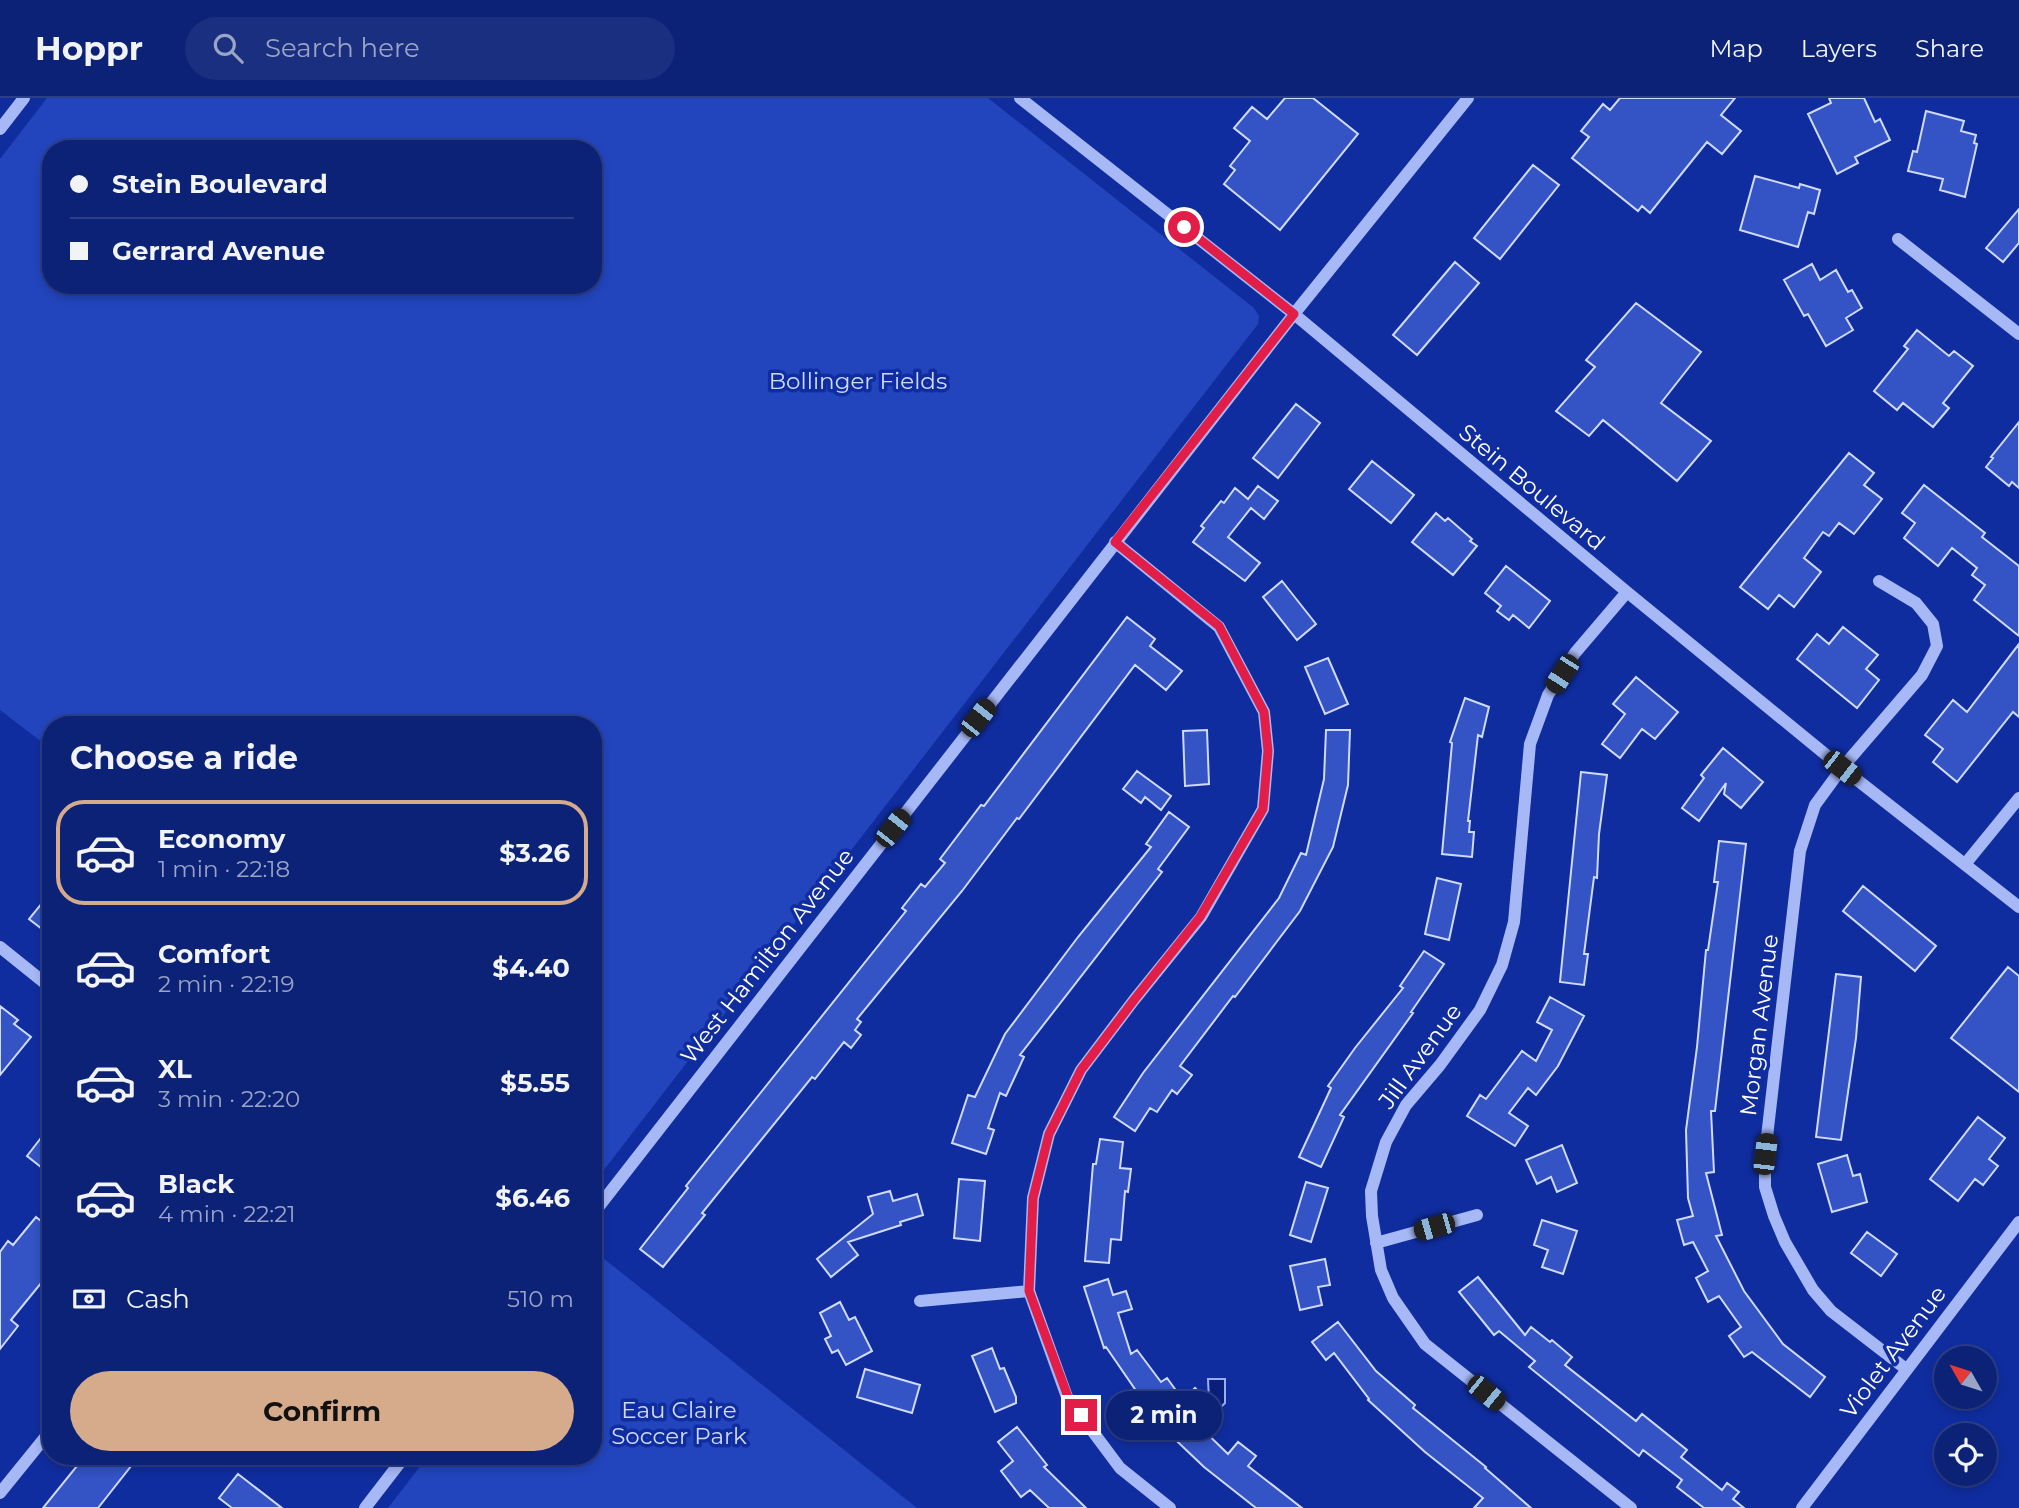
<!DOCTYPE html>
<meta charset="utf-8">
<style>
:root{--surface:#0c2277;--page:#1a2f7f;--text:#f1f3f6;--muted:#9aa4c6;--line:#2c3f89;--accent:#d6ab8b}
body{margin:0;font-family:Montserrat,sans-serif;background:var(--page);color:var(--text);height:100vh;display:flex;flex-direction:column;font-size:26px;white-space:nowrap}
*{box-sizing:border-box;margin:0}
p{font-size:23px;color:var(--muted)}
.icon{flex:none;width:38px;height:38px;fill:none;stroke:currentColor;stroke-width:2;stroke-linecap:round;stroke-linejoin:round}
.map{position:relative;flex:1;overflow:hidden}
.details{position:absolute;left:42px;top:618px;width:560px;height:749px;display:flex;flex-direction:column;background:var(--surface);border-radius:28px;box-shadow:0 4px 10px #0003,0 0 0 2px var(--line)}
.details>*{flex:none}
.hud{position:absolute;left:42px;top:42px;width:560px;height:154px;border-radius:28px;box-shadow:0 4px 10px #0003,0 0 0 2px var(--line);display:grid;align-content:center;height:154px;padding:0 28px;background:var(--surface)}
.needle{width:46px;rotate:309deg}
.buttons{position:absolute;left:1934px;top:1248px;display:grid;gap:14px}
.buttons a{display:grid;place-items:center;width:63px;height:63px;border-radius:50%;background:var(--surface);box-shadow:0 4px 10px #0003,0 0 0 2px var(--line);font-size:35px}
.end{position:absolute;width:32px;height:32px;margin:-16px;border:9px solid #e11d48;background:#fff;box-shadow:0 0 0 4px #fff}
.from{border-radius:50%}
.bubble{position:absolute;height:49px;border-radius:24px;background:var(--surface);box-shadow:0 4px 10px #0003,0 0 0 2px var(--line);font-size:23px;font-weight:700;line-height:49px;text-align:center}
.car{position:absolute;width:21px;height:42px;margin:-21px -10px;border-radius:9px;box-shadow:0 0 5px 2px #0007;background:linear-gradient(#222 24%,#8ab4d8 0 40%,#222 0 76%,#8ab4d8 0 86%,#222 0)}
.hud b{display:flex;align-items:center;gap:24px;height:66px;font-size:26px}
.hud b+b{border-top:2px solid var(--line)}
.hud i{width:18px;height:18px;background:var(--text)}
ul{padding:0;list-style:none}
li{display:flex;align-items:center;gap:21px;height:105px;margin:0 14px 10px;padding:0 14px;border:4px solid transparent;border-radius:28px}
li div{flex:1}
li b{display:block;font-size:26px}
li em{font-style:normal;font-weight:700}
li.on{border-color:var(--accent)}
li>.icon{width:63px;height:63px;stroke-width:1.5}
h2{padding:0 28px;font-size:32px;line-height:84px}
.pay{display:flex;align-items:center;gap:18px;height:77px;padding:0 28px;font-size:26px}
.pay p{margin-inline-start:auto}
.cta{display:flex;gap:14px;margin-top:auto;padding:14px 28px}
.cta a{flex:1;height:80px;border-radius:42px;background:var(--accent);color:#111;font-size:28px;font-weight:700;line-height:80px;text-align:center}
header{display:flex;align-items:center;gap:42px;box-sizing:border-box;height:98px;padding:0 35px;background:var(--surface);border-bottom:2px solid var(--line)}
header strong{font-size:33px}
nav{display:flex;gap:38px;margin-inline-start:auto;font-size:24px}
.search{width:490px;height:63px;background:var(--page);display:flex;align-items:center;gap:18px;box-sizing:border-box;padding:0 24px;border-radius:38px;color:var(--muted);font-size:26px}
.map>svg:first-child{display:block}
</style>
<header>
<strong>Hoppr</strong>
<div class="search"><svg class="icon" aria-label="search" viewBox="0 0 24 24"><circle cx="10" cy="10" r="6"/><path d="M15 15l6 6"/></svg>Search here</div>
<nav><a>Map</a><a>Layers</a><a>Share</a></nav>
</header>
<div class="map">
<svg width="2019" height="1410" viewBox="0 0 2019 1410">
<rect width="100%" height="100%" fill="#102d9f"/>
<path fill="#2245bd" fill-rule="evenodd" d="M 47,0 L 988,0 L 1254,210 L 1259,218 L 1258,226 L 603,1073 L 593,1065 L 593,626 L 51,626 L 51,651 L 0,612 L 0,61 ZM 51,51 L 593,51 L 593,187 L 51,187 Z
M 593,1152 L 917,1410 L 388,1410 L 428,1358 L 593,1358 Z"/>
<path fill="#091f7a" stroke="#98aef9" stroke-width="2" d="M 1208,1281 L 1225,1281 L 1225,1305 L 1220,1310 L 1220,1313 L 1214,1313 L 1209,1304 Z"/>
<path fill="#3453c4" stroke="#cfdafe" stroke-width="2" d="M 1285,0 L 1313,0 L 1358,36 L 1280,132 L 1224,86 L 1235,72 L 1230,68 L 1250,43 L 1234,30 L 1252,9 L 1267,21 Z
M 1620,0 L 1735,0 L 1721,17 L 1741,33 L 1722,56 L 1707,44 L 1650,115 L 1642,108 L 1638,113 L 1572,60 L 1589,39 L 1581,33 L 1603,6 L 1610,12 Z
M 1829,0 L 1864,0 L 1875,24 L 1880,21 L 1890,42 L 1855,59 L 1858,65 L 1837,76 L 1808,16 L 1831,5 Z
M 1926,13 L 1964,23 L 1961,33 L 1976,37 L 1974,45 L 1977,46 L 1965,99 L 1940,92 L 1943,81 L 1908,73 L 1913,53 L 1917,54 Z
M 1533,67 L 1559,87 L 1500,161 L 1474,140 Z
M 1755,78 L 1799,90 L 1800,86 L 1820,92 L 1814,116 L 1808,114 L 1798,149 L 1740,132 Z
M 2019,111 L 2019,145 L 2003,164 L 1986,150 Z
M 1455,164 L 1479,185 L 1417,257 L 1393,237 Z
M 1812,166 L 1820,182 L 1836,172 L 1848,194 L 1852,192 L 1862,210 L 1846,220 L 1853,232 L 1826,248 L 1808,216 L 1804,218 L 1784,182 Z
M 1636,205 L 1701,254 L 1661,305 L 1711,343 L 1677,383 L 1603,322 L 1589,338 L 1556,313 L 1595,269 L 1586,262 Z
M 1917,232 L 1949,258 L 1954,253 L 1973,268 L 1943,305 L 1949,310 L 1933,329 L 1903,305 L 1897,312 L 1874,293 L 1908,251 L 1904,248 Z
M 1296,306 L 1320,325 L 1278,380 L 1253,360 Z
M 2019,324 L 2019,390 L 2012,384 L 2009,388 L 1986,369 L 1993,360 L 1991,359 Z
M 1849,355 L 1874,375 L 1864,387 L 1882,401 L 1854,436 L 1839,425 L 1829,438 L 1823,434 L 1804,460 L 1821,474 L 1794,509 L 1779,497 L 1768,511 L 1740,489 Z
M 1372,363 L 1414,397 L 1391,425 L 1349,391 Z
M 1924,387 L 1985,435 L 1982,439 L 2019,468 L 2019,538 L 1974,502 L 1985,487 L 1972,477 L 1977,470 L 1952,450 L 1938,468 L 1904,440 L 1915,425 L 1902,415 Z
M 1258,388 L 1278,403 L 1264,421 L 1251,410 L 1228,439 L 1260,465 L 1245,483 L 1193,444 L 1204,430 L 1201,428 L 1221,403 L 1224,405 L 1235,390 L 1248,401 Z
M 1436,415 L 1445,423 L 1448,420 L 1472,441 L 1470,443 L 1477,448 L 1453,477 L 1412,444 Z
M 1506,468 L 1550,503 L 1529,530 L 1513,517 L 1509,522 L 1497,513 L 1501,508 L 1485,495 Z
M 1282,483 L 1316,526 L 1297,542 L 1263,499 Z
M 1127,519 L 1155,541 L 1150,548 L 1182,573 L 1166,592 L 1135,567 L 1019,721 L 1017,720 L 962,793 L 857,921 L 861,924 L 855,932 L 861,937 L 851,950 L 844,944 L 815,981 L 812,979 L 702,1115 L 705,1117 L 663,1169 L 640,1151 L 688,1090 L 686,1088 L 906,813 L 902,810 L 921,786 L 925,789 L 945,765 L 940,761 L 981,707 L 984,708 Z
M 1843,529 L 1878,557 L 1866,571 L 1879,582 L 1857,610 L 1797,561 L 1817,536 L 1829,546 Z
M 2019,546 L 2019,619 L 2013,614 L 1957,684 L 1933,664 L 1943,651 L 1925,637 L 1953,602 L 1967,614 Z
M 1328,560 L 1348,606 L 1325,616 L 1305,569 Z
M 1636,579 L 1678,614 L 1655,641 L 1642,631 L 1620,660 L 1602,646 L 1625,616 L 1613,606 Z
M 1465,600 L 1489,609 L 1482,639 L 1478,637 L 1468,723 L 1470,723 L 1469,734 L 1474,734 L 1472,759 L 1442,756 L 1452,645 L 1450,644 Z
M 1207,632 L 1209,686 L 1185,688 L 1183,633 Z
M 1326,632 L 1350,632 L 1348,687 L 1333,749 L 1300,813 L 1235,899 L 1233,898 L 1180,968 L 1192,977 L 1177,996 L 1172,992 L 1157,1014 L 1150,1010 L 1135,1033 L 1114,1019 L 1143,975 L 1279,800 L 1301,755 L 1306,757 L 1324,681 Z
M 1723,650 L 1763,684 L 1741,710 L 1724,696 L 1726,685 L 1699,723 L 1682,710 L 1704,680 L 1701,677 Z
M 1137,673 L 1171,698 L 1161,712 L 1145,699 L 1141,705 L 1123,691 Z
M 1581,674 L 1607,677 L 1599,736 L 1597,780 L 1594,779 L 1584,856 L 1588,856 L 1584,887 L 1560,884 Z
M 1169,714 L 1189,729 L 1158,771 L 1162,774 L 1020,957 L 1024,959 L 1006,998 L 1000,995 L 988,1030 L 994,1032 L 986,1056 L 952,1045 L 968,997 L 975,999 L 1005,936 L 1078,839 L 1151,749 L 1146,746 Z
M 1719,743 L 1746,746 L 1715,1013 L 1711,1013 L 1714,1074 L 1706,1075 L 1722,1137 L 1716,1138 L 1744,1193 L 1783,1246 L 1825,1279 L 1810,1299 L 1752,1254 L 1744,1259 L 1729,1238 L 1741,1229 L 1719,1198 L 1708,1204 L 1696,1180 L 1708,1173 L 1693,1144 L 1684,1147 L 1677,1122 L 1693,1118 L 1688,1100 L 1686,1032 L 1697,949 L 1706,852 L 1708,852 L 1718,784 L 1714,784 Z
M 1437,780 L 1461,786 L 1449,842 L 1425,836 Z
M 1863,788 L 1936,848 L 1915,873 L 1843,813 Z
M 51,794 L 51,838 L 29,821 Z
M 1424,853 L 1444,866 L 1411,914 L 1413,915 L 1340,1017 L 1344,1019 L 1321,1069 L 1299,1059 L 1331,990 L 1328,988 L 1355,950 L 1403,890 L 1400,888 Z
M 2008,869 L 2019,878 L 2019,994 L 1951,940 Z
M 1836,876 L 1861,879 L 1856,940 L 1841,1042 L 1816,1039 Z
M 1550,899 L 1584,918 L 1558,968 L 1536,997 L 1528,990 L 1509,1015 L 1528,1028 L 1515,1048 L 1467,1018 L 1480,997 L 1486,1001 L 1522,953 L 1536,963 L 1552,932 L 1537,924 Z
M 0,908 L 18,922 L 14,926 L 31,939 L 0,977 Z
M 1978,1019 L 2005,1040 L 1989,1061 L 1998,1068 L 1983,1087 L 1975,1081 L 1958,1103 L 1930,1081 Z
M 51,1027 L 51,1077 L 27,1058 Z
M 1100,1041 L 1123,1044 L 1120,1070 L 1131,1071 L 1128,1094 L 1125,1093 L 1121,1142 L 1111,1141 L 1109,1165 L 1085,1163 L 1093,1066 L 1096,1066 Z
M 1562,1047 L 1577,1085 L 1557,1094 L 1551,1079 L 1537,1086 L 1526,1062 Z
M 1847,1057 L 1853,1078 L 1860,1076 L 1867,1104 L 1832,1114 L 1818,1066 Z
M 959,1081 L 985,1083 L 980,1143 L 954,1140 Z
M 1306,1084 L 1328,1090 L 1311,1144 L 1290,1137 Z
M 890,1093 L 893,1103 L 917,1096 L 923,1117 L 900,1124 L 901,1127 L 848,1144 L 858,1157 L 831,1179 L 817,1161 L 873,1116 L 868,1099 Z
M 36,1119 L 51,1131 L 51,1173 L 11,1222 L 18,1228 L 0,1251 L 0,1154 L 8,1143 L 13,1147 Z
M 1542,1122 L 1577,1133 L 1563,1176 L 1542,1169 L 1548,1152 L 1534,1147 Z
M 1867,1134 L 1897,1156 L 1881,1178 L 1851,1155 Z
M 1325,1161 L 1330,1187 L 1318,1189 L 1322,1207 L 1300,1212 L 1290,1168 Z
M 1478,1179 L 1525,1237 L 1531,1229 L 1550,1244 L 1552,1242 L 1572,1259 L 1565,1267 L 1636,1323 L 1642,1316 L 1687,1352 L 1681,1359 L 1722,1392 L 1727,1385 L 1739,1394 L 1733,1401 L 1744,1410 L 1704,1410 L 1677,1389 L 1682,1382 L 1643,1352 L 1639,1358 L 1529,1269 L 1535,1263 L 1499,1233 L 1494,1237 L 1459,1194 Z
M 1108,1181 L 1113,1197 L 1126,1193 L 1132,1211 L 1118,1215 L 1131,1256 L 1137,1252 L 1161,1284 L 1167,1280 L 1183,1302 L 1195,1290 L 1205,1300 L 1196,1309 L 1204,1318 L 1196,1325 L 1228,1356 L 1238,1344 L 1256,1358 L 1248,1368 L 1302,1410 L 1256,1410 L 1204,1369 L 1159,1326 L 1106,1249 L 1104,1250 L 1084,1189 Z
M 840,1204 L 849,1222 L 855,1219 L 872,1253 L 846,1267 L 838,1252 L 832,1255 L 825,1241 L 831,1238 L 820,1215 Z
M 1338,1224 L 1376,1273 L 1415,1307 L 1413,1310 L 1486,1369 L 1485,1370 L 1531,1410 L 1474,1410 L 1483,1400 L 1425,1354 L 1368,1302 L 1369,1301 L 1334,1255 L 1326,1262 L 1312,1244 Z
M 992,1250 L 1000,1271 L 1004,1270 L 1016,1299 L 1016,1305 L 995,1314 L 972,1258 Z
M 865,1271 L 920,1287 L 912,1315 L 857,1299 Z
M 1017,1329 L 1047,1367 L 1044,1369 L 1086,1410 L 1049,1410 L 1030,1392 L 1021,1399 L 1001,1373 L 1013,1363 L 998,1344 Z
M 85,1358 L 139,1358 L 98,1410 L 43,1410 Z
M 238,1376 L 282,1410 L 232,1410 L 219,1400 Z"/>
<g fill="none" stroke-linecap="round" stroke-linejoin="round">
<path stroke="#a6b8f5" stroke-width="12" d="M 1020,0 L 1294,216 L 1627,494 L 1842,670 L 2019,809
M 0,31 L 24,0
M 1898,141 L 2019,236
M 1115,444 L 1219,529 L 1264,614 L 1268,653 L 1263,711 L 1201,819 L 1134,902 L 1081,972 L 1049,1036 L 1033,1100 L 1029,1193 L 1067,1299 L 1120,1370 L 1170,1410
M 1879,483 L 1916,505 L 1933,526 L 1937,548 L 1922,577 L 1842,670 L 1815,707 L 1800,753 L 1765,1056 L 1765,1089 L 1774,1118 L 1785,1144 L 1813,1192 L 1831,1213 L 1906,1271
M 1627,494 L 1575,555 L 1548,597 L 1530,646 L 1514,824 L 1502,867 L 1480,912 L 1440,967 L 1406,1007 L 1386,1044 L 1371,1093 L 1372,1118 L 1381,1172 L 1393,1200 L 1425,1246 L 1631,1410
M 1966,765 L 2019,700
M 0,849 L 51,890
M 593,1116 L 1294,216 L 1468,0
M 1376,1145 L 1477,1117
M 920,1203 L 1029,1193
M 0,1395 L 51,1332
M 365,1410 L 405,1358
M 1802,1410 L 2019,1124"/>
</g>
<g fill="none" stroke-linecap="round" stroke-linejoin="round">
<path stroke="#e11d48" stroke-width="9" d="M 1081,1317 L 1068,1299 L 1029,1193 L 1033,1100 L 1049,1036 L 1081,972 L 1134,902 L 1200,819 L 1263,711 L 1268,653 L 1264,614 L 1219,528 L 1115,444 L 1294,216 L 1184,129"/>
</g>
<g text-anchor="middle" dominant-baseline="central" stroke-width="7" stroke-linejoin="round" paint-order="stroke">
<g font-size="23" fill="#cfdafe" stroke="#102d9f">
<text x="858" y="283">Bollinger Fields</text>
<text x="679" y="1312">Eau Claire<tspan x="679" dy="26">Soccer Park</tspan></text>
</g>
<g font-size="23" fill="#fff" stroke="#102d9f">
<text transform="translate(1532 389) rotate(40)">Stein Boulevard</text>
<text transform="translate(767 858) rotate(-52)">West Hamilton Avenue</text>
<text transform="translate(1759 927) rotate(-83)">Morgan Avenue</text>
<text transform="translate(1420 958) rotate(-54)">Jill Avenue</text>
<text transform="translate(1893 1254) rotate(-53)">Violet Avenue</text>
</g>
</g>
</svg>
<div class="buttons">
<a><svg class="needle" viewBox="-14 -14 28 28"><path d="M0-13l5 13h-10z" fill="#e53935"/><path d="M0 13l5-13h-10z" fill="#9aa4c6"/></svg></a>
<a><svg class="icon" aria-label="locate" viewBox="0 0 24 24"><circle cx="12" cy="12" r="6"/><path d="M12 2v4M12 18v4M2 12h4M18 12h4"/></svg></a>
</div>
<i class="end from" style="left:1184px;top:129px"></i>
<i class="end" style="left:1081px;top:1317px"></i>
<div class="bubble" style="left:1106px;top:1293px;width:116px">2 min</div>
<i class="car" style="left:1562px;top:576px;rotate:213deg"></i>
<i class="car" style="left:978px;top:620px;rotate:38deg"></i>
<i class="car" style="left:1842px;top:670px;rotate:128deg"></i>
<i class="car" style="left:893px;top:730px;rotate:38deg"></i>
<i class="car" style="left:1765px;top:1056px;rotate:7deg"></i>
<i class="car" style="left:1434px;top:1129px;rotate:254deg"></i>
<i class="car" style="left:1486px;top:1295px;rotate:129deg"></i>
<div class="hud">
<b><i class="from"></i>Stein Boulevard</b>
<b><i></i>Gerrard Avenue</b>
</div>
<section class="details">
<h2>Choose a ride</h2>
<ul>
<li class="on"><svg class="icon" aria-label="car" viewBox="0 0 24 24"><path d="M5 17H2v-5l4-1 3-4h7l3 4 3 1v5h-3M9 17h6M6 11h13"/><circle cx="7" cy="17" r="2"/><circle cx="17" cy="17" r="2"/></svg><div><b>Economy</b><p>1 min · 22:18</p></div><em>$3.26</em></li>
<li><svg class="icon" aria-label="car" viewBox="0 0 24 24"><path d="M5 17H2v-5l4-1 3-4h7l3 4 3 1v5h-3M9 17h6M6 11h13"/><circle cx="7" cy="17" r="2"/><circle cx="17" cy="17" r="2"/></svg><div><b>Comfort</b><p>2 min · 22:19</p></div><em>$4.40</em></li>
<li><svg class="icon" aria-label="car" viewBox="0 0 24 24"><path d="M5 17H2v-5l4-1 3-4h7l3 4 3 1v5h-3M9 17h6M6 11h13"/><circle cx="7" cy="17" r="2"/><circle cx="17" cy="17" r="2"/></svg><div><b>XL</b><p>3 min · 22:20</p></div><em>$5.55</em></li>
<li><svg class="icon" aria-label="car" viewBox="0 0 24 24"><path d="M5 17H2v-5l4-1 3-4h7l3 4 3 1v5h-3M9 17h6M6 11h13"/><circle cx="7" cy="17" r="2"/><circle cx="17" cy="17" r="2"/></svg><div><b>Black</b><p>4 min · 22:21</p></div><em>$6.46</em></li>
</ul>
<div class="pay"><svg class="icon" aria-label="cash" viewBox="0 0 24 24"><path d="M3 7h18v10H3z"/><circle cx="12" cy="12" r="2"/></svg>Cash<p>510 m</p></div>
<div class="cta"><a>Confirm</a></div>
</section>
</div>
